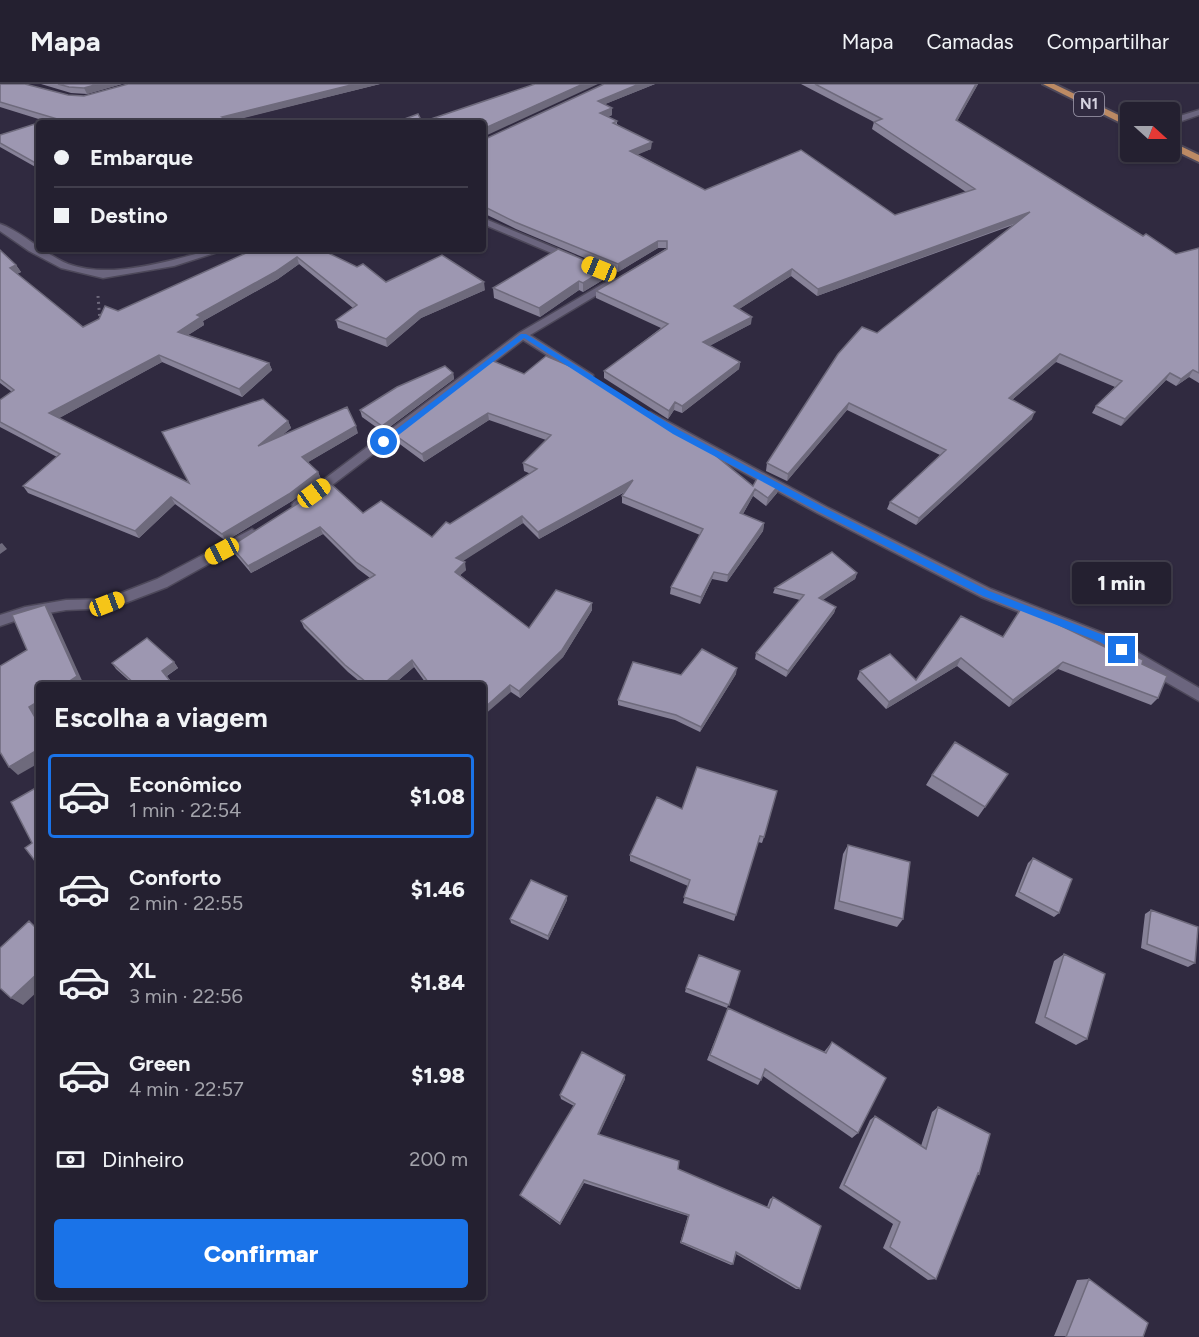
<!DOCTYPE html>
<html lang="pt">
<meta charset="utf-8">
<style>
:root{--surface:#242030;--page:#302d3c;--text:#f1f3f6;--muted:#a3a3ab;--line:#413e4c;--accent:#1a73e8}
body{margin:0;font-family:Figtree,sans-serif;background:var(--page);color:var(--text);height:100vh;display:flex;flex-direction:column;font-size:22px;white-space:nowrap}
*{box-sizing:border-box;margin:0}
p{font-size:20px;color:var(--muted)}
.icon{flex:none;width:33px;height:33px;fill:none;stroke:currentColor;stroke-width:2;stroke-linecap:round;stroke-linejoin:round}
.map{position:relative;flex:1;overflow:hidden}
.panel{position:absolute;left:36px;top:598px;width:450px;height:618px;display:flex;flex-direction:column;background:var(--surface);border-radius:6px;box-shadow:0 2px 4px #0004,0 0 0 2px var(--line)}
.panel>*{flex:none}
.guide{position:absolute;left:36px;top:36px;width:450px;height:132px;border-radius:6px;box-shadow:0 2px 4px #0004,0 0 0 2px var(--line);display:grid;align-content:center;height:132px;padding:0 18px;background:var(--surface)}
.needle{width:39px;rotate:111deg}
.fabs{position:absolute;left:1120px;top:18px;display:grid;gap:12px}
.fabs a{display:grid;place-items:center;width:60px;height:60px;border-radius:6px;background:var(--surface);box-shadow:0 2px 4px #0004,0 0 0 2px var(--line);font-size:30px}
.end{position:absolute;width:27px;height:27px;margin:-14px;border:8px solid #1a73e8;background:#fff;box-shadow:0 0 0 3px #fff}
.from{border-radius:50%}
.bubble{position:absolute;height:42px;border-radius:6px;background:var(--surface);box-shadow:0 2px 4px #0004,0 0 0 2px var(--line);font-size:20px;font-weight:800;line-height:42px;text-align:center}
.car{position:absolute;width:18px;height:36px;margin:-18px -9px;border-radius:8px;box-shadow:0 0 4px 2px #0007;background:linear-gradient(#f5c518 24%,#345 0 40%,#f5c518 0 76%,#345 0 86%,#f5c518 0)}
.guide b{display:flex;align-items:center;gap:21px;height:57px;font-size:22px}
.guide b+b{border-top:2px solid var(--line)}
.guide i{width:15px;height:15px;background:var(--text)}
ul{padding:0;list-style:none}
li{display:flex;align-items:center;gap:18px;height:84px;margin:0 12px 9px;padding:0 6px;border:3px solid transparent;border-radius:6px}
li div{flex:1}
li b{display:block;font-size:22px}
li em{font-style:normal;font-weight:800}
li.on{border-color:var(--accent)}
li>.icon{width:54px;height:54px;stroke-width:1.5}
h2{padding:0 18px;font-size:27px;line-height:72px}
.pay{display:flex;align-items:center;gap:15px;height:66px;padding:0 18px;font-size:22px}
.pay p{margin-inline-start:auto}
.primary-button{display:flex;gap:12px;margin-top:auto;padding:12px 18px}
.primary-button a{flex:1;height:69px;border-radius:6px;background:var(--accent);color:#fff;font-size:24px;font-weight:800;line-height:69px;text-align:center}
header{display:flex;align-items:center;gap:36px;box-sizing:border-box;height:84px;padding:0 30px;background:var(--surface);border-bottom:2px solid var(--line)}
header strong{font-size:28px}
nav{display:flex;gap:33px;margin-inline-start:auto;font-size:21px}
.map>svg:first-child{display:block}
</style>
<header>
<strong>Mapa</strong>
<nav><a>Mapa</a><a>Camadas</a><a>Compartilhar</a></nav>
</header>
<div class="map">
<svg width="1199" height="1253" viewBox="0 0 1199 1253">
<rect width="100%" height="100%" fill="#302a40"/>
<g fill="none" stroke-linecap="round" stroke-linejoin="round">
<g stroke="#4d485a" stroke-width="3">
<path id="minor" d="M 1199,26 L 1199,31 L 1170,41 L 1170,35 Z
M 483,134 L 574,172 L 576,174 L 568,176 L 483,140 Z
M 0,140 C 21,147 44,170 68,180 C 101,192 139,184 173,176 C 191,172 207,165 227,165 L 174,182 L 103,194 L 61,184 L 29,167 L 0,147 Z
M 613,194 L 618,197 L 617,199 L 530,251 L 593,291 L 593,295 L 585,295 L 523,256 L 302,424 L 294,424 L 292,421 L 294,418 L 519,249 Z
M 650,328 L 827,423 L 991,505 L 1108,551 L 1199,604 L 1199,617 L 1098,559 L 981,513 L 817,429 L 646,335 L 646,329 Z
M 252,445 L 259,450 L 257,453 L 167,503 L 112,524 L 66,526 L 26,533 L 0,542 L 0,531 L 25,523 L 66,516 L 106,515 L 157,495 Z"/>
</g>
<g stroke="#4d485a" stroke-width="4">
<path id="trunk" d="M 1043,0 L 1054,0 L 1131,37 L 1131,44 Z
M 1170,57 L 1199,71 L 1199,78 L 1170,64 Z"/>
</g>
<path stroke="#6d687b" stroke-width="3" stroke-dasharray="2 4" stroke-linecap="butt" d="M 98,212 L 100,237"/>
<use href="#minor" fill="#6b657e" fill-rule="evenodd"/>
<use href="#trunk" fill="#bc8a64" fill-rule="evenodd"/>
</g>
<path fill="#878298" d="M 0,0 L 68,11 L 84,12 L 128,0 L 380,0 L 230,37 L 39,39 L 39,85 L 0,63 L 0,51 L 45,37 L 0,23 Z
M 41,0 L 122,0 L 87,10 L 71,9 Z
M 604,0 L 655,0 L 605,20 L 612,31 L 608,33 L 617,37 L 617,40 L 651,65 L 637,70 L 705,106 L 895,131 L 966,108 L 872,45 L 874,38 L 801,0 L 978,0 L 957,37 L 1143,152 L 1176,170 L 1199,164 L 1199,299 L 1189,293 L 1176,302 L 1166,296 L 1121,342 L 1092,329 L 1096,322 L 1115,303 L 1056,278 L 1012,316 L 1032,335 L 916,441 L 887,425 L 890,418 L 940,371 L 847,326 L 787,397 L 766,387 L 767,379 L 877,249 L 1016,140 L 817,212 L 791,192 L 739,225 L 751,240 L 709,262 L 740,278 L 739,285 L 682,329 L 674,326 L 668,335 L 604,294 L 604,287 L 661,244 L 596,214 L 596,207 L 667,164 L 658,164 L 618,188 L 516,145 L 483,129 L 483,56 Z
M 320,165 L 386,198 L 485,206 L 421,234 L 387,263 L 338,244 L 336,236 L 353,224 L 299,180 L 278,195 L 203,237 L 204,241 L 188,251 L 269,279 L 272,286 L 242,313 L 162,278 L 59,334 L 188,399 L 288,337 L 291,344 L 282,351 L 358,349 L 308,378 L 318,388 L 321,395 L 292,417 L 226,457 L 175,420 L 139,454 L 28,409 L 23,402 L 57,373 L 0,343 L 0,316 L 12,308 L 0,299 L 0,166 L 16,181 L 21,188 L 17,190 L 83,243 L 118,227 Z
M 606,185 L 606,194 L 583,208 L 579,206 L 540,233 L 494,214 L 493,204 Z
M 491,276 L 753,402 L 779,401 L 777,409 L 766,422 L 753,412 L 743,430 L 764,439 L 763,447 L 727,498 L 712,495 L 700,520 L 670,510 L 671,503 L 700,451 L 622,419 L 622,412 L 625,408 L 539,455 L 523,439 L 462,477 L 466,486 L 460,491 L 529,544 L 592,519 L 592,526 L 563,573 L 520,614 L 511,608 L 483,602 L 428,602 L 414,583 L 392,602 L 365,602 L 348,588 L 304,544 L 301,537 L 370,494 L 358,485 L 323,450 L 251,489 L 235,470 L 231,462 L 363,429 L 432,453 L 450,440 L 531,390 L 524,387 L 523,379 L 546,356 L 489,336 L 424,378 L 397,358 L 395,351 Z
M 453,289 L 454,295 L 383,348 L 362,333 L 360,326 Z
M 857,489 L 855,495 L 822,516 L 836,523 L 834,529 L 786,593 L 755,575 L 756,569 L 800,516 L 773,509 L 775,504 Z
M 1003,553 L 1107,564 L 1111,559 L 1142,580 L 1158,614 L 1151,621 L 1058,585 L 1009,623 L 957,582 L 886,625 L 857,595 L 860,587 L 916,596 Z
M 174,578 L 178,584 L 167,592 L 174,602 L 135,602 L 116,585 L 112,579 Z
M 736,590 L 700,648 L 675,636 L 618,621 L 618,616 L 681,591 Z
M 932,691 L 985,723 L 978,733 L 926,701 Z
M 682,725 L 764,753 L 762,759 L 758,758 L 734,837 L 683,819 L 688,802 L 630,777 L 630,771 Z
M 848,761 L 903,835 L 897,843 L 834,825 L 843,770 Z
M 1033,774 L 1059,829 L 1054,833 L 1015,812 L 1028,779 Z
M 567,816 L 548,856 L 511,839 L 510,835 Z
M 1151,826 L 1195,879 L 1188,883 L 1141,864 L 1145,830 Z
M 1064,870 L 1087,955 L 1076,961 L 1035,939 L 1054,877 Z
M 740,887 L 727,924 L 685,908 L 686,904 Z
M 728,924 L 824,968 L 832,958 L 858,1049 L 852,1054 L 763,992 L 758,1001 L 707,976 Z
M 625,995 L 599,1050 L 678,1085 L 767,1123 L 770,1115 L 773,1113 L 800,1205 L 796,1205 L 736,1170 L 733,1180 L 731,1181 L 680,1159 L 688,1132 L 584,1099 L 560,1141 L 522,1113 L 520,1111 L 574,1022 L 561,1015 L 560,1011 Z
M 938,1023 L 979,1090 L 977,1091 L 936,1195 L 928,1196 L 883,1164 L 893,1140 L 839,1104 L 870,1036 L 875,1032 L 921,1062 L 932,1028 Z
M 1089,1195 L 1143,1253 L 1054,1252 L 1077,1196 Z"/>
<path fill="#6e6a7c" d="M 98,0 L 122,0 L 87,10 L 84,4 Z
M 355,0 L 380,0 L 224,39 L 222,33 Z
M 583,0 L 598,0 L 483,53 L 483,45 Z
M 639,0 L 655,0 L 598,23 L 598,17 Z
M 976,0 L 978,0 L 977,2 L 954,43 L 956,36 Z
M 612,24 L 612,31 L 600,36 L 600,29 Z
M 652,58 L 651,65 L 630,74 L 630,67 Z
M 1030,128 L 1027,135 L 817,212 L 818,205 Z
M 658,157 L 658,164 L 618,188 L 618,180 Z
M 297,173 L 299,180 L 278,195 L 203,237 L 204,241 L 182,255 L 178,248 L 197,231 Z
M 16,181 L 21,188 L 14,191 L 10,184 Z
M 606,185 L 606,194 L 583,208 L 583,199 Z
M 792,185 L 791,192 L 733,229 L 734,222 Z
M 579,197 L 579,206 L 540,233 L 539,224 Z
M 484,198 L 485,206 L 421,234 L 387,263 L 386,255 L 420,227 Z
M 752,233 L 751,240 L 702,266 L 703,258 Z
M 1060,270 L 1056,278 L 1006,321 L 1009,314 Z
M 159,271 L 162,278 L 54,337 L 49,329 Z
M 740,278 L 739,285 L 682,329 L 682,322 Z
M 269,279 L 272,286 L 242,313 L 239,305 Z
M 1193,286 L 1189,293 L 1176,302 L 1181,295 Z
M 453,289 L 454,295 L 383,348 L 382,342 Z
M 1170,289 L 1166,296 L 1121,342 L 1125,335 Z
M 675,318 L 674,326 L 668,335 L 669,327 Z
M 849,319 L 847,326 L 787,397 L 788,390 Z
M 1035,328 L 1032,335 L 916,441 L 919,434 Z
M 488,329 L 489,336 L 424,378 L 422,370 Z
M 288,337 L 291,344 L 261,369 L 258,362 Z
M 356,342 L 358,349 L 305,380 L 302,373 Z
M 318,388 L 321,395 L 292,417 L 226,457 L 222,450 Z
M 633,396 L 633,403 L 539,455 L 538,448 Z
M 779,401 L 777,409 L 766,422 L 768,414 Z
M 755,405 L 753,412 L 739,437 L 740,429 Z
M 171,413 L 175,420 L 139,454 L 135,447 Z
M 522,432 L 523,439 L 457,481 L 456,474 Z
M 764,439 L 763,447 L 727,498 L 728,491 Z
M 320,443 L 323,450 L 251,489 L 248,482 Z
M 2,459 L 7,465 L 0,470 L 0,460 Z
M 465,478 L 466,486 L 456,495 L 455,488 Z
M 714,488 L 712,495 L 700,520 L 701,513 Z
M 857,489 L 855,495 L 817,520 L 819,514 Z
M 592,519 L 592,526 L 563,573 L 520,614 L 519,607 Z
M 45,521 L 52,530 L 84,601 L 62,602 Z
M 836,523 L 834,529 L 786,593 L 788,587 Z
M 961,574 L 957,582 L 886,625 L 889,618 Z
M 412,576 L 414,583 L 392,602 L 381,602 Z
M 174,578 L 178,584 L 166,592 L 162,587 Z
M 1063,578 L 1058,585 L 1009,623 L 1013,616 Z
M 737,584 L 736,590 L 700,648 L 701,643 Z
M 510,601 L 511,608 L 483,632 L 483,625 Z
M 39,617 L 39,631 L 37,632 L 39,635 L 39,640 L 29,623 Z
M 39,665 L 39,679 L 18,691 L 9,683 Z
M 567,812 L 567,816 L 548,856 L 548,852 Z
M 39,888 L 39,906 L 23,921 L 11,914 Z
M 625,991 L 625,995 L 598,1053 L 598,1050 Z
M 584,1096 L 584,1099 L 560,1141 L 560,1139 Z"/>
<path fill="#9d97b1" stroke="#6e6a7c" stroke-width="1.5" d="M 0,0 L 25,0 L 68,11 L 84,12 L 128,0 L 355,0 L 222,33 L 233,39 L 39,39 L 39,81 L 0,59 L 0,51 L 54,34 L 0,18 Z
M 58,0 L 98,0 L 84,4 L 69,3 Z
M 535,0 L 583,0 L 483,45 L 483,39 L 394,39 L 418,30 L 422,38 Z
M 604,0 L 639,0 L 598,17 L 612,24 L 600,29 L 617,37 L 613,39 L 652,58 L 630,67 L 705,106 L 801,66 L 895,131 L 975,105 L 874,38 L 882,35 L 815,0 L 976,0 L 956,36 L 1143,152 L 1146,150 L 1176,170 L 1199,164 L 1199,289 L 1193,286 L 1181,295 L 1170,289 L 1125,335 L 1096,322 L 1122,297 L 1060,270 L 1009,314 L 1035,328 L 919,434 L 890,418 L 946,366 L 849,319 L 788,390 L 767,379 L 838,270 L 862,243 L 877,249 L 1030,128 L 818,205 L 792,185 L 734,222 L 752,233 L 703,258 L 740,278 L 682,322 L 675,318 L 669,327 L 604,287 L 668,240 L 596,207 L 667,165 L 667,157 L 658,157 L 618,180 L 515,138 L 483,122 L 483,56 Z
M 255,165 L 320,165 L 357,183 L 363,180 L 386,198 L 442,171 L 484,198 L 420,227 L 386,255 L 336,236 L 357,221 L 297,173 L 275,188 L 197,231 L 201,233 L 178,248 L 269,279 L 239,305 L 159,271 L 49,329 L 189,399 L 162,348 L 263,315 L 288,337 L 258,362 L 347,323 L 356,342 L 302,373 L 318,388 L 289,410 L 222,450 L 171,413 L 135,447 L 23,402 L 60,370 L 0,338 L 0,316 L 14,306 L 0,295 L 0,166 L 16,181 L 10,184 L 83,243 L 99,235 L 105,222 L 118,227 Z
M 558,165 L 606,185 L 583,199 L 579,197 L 539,224 L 493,204 Z
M 546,272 L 572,283 L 672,345 L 705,363 L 753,402 L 759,391 L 779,401 L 768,414 L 755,405 L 740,429 L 764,439 L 728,491 L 714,488 L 701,513 L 671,503 L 703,445 L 622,412 L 633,396 L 538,448 L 522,432 L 456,474 L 465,478 L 455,488 L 529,544 L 556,506 L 592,519 L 562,566 L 519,607 L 510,601 L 483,625 L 483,602 L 431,602 L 412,576 L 381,602 L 371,602 L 345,581 L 301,537 L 375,491 L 356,478 L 320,443 L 248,482 L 231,462 L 330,399 L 363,429 L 381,417 L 432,453 L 446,438 L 450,440 L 537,385 L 523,379 L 551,351 L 488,329 L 422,370 L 395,351 L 491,276 L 524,290 Z
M 445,282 L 453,289 L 382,342 L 360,326 L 397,303 Z
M 832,468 L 857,489 L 819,514 L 836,523 L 788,587 L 756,569 L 804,511 L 775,504 Z
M 45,521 L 77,592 L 62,602 L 39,602 L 39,617 L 29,623 L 39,640 L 39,665 L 9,683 L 0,668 L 0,582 L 27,566 L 12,531 Z
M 1022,523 L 1109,565 L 1111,559 L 1143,576 L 1142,580 L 1167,592 L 1158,614 L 1063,578 L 1013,616 L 961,574 L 889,618 L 860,587 L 890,570 L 916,596 L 961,532 L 1003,553 Z
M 147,554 L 174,578 L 162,587 L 174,602 L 137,602 L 112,579 Z
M 702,565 L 737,584 L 701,643 L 676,631 L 618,616 L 633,578 L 681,591 Z
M 955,658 L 1008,690 L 985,723 L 932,691 Z
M 697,683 L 777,707 L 764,753 L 760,752 L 736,831 L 684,813 L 690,796 L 630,771 L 657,713 L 682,725 Z
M 39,702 L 39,782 L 25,764 L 32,759 L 11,718 Z
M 848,761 L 910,778 L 903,835 L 839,817 Z
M 1033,774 L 1072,795 L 1059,829 L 1019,808 Z
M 531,796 L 567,812 L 548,852 L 510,835 Z
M 1151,826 L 1198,843 L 1195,879 L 1147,860 Z
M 29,837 L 39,847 L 39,888 L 11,914 L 0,904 L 0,864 Z
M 1064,870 L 1105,890 L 1087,955 L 1045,933 Z
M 699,871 L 740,887 L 729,921 L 686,904 Z
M 728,924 L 826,969 L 832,958 L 886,994 L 858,1049 L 765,985 L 761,996 L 710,971 Z
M 582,968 L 625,991 L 598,1050 L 679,1077 L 678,1085 L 769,1124 L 773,1113 L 821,1142 L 800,1205 L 736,1168 L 733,1180 L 681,1158 L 689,1131 L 584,1096 L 560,1139 L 520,1111 L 575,1020 L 560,1011 Z
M 938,1023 L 990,1050 L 979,1090 L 978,1089 L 936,1195 L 890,1163 L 900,1138 L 844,1101 L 875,1032 L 926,1065 Z
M 1089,1195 L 1148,1239 L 1143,1253 L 1066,1253 Z"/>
<path fill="#1a73e8" d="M 521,250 L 526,250 L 679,346 L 825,424 L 989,507 L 1106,552 L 1125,564 L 1125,569 L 1119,569 L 1100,558 L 983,512 L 819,428 L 673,350 L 524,254 L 387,360 L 381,360 L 381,357 Z"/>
<g text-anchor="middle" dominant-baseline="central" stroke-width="6" stroke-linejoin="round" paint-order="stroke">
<rect fill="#302a40" stroke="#a4a0b1" stroke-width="1.5" x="1074" y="8" width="30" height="24" rx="4.5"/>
<g font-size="15" font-weight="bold" fill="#d6d3e1">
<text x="1089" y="20">N1</text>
</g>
</g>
</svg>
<div class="fabs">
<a><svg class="needle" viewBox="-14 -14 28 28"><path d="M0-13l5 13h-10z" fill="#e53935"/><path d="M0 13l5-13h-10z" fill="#a3a3ab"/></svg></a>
</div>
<i class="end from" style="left:384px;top:358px"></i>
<i class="end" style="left:1122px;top:566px"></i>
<div class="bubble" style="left:1072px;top:478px;width:99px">1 min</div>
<i class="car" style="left:599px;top:185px;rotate:292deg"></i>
<i class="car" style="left:314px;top:409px;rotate:54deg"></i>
<i class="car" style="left:222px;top:467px;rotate:242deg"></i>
<i class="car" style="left:107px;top:520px;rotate:69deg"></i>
<div class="guide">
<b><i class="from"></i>Embarque</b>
<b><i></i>Destino</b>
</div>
<section class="panel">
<h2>Escolha a viagem</h2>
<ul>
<li class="on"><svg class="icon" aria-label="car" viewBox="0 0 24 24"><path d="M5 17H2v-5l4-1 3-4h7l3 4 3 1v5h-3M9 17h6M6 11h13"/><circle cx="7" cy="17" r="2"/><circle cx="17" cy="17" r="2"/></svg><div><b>Econômico</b><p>1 min · 22:54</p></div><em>$1.08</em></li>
<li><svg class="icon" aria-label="car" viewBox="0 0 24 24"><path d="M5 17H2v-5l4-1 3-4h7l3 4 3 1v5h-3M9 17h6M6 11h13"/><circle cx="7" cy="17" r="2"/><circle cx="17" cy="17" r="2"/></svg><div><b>Conforto</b><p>2 min · 22:55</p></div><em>$1.46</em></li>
<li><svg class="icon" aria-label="car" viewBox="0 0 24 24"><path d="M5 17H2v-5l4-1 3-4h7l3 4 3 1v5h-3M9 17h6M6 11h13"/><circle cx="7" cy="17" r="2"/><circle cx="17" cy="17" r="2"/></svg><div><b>XL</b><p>3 min · 22:56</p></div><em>$1.84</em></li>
<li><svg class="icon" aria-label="car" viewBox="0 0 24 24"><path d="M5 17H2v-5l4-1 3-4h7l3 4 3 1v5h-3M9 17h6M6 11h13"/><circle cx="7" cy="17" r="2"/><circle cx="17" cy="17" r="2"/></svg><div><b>Green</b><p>4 min · 22:57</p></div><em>$1.98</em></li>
</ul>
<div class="pay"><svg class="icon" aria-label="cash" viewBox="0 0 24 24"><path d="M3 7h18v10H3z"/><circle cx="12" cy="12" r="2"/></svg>Dinheiro<p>200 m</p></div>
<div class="primary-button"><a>Confirmar</a></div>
</section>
</div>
